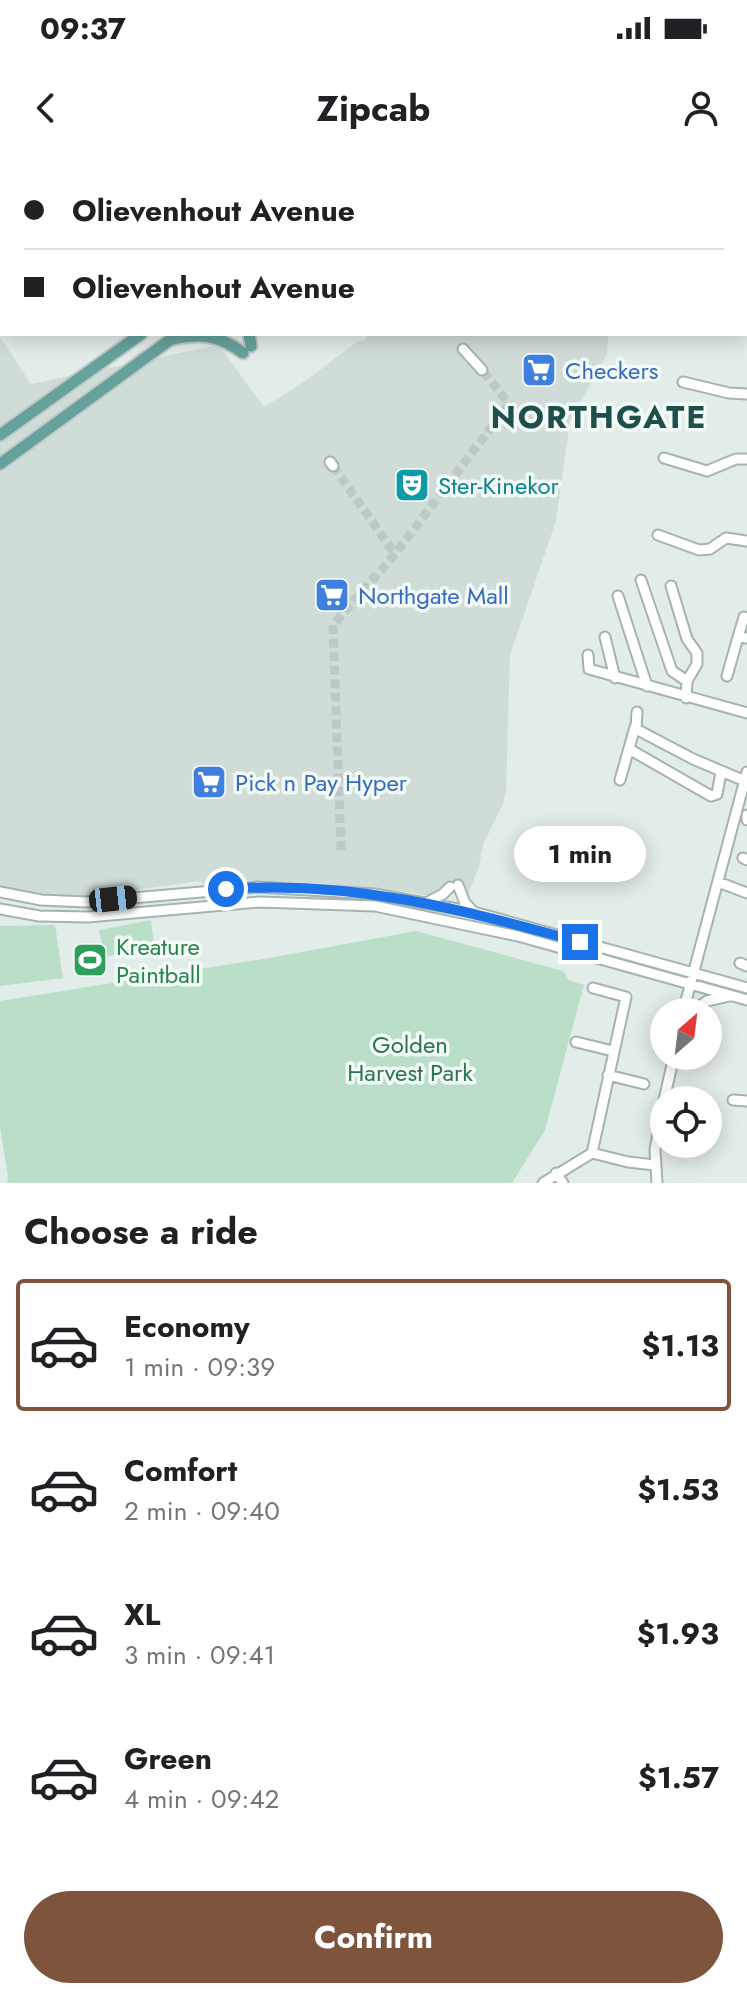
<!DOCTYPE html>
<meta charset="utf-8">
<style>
:root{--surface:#fff;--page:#f2f2f2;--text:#202124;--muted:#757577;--line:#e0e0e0;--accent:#7f543c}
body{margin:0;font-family:Jost,sans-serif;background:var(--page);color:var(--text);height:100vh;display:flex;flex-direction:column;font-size:30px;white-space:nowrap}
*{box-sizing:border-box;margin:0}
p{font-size:26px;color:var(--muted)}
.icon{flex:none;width:44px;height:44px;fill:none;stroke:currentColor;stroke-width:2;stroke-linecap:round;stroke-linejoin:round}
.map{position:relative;height:1023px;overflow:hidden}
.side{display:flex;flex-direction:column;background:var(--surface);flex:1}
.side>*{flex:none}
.top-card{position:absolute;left:0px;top:0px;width:748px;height:176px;box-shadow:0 4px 20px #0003;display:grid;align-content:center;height:176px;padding:0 24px;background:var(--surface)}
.needle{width:52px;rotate:28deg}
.tools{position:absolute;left:650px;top:838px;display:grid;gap:16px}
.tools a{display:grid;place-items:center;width:72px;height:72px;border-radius:50%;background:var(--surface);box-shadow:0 4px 20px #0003;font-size:40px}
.end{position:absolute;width:36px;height:36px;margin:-18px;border:10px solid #1a73e8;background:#fff;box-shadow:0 0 0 4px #fff}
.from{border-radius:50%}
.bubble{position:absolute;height:56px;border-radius:28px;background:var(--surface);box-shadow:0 4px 20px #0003;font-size:26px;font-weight:700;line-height:56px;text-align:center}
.car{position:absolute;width:24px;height:48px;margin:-24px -12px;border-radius:10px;box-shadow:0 0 6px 2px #0007;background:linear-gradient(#222 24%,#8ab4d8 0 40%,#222 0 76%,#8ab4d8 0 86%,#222 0)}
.top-card b{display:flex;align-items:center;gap:28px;height:76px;font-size:30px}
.top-card b+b{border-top:2px solid var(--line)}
.top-card i{width:20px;height:20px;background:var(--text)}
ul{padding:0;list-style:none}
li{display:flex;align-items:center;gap:24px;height:132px;margin:0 16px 12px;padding:0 8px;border:4px solid transparent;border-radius:8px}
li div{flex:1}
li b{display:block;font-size:30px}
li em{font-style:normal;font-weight:700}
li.active{border-color:var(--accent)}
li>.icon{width:72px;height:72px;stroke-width:1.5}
h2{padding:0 24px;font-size:36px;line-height:96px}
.button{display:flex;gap:16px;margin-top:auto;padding:16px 24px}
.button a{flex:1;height:92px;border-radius:48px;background:var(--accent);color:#fff;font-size:32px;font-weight:700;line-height:92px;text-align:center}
.status{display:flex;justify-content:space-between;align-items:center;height:56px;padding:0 40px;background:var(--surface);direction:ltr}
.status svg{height:22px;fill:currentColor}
header{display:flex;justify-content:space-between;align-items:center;height:104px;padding:0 24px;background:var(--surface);font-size:36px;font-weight:700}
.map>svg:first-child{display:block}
</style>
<div class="status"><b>09:37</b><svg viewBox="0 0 49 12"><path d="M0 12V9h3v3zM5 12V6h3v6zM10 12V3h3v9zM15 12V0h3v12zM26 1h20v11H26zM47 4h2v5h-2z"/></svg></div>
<header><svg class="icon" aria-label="back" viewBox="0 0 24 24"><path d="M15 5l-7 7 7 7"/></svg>Zipcab<svg class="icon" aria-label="person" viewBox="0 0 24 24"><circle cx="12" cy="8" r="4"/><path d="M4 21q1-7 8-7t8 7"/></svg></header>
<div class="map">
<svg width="747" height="1023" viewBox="0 0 747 1023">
<rect width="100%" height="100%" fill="#e2ece9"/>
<path fill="#d0dcd8" d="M 369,174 L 607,174 L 608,179 L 607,194 L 570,261 L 556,361 L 510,495 L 506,630 L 503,644 L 483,685 L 479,706 L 468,735 L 448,726 L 431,736 L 401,731 L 344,728 L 328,724 L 286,722 L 208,727 L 198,721 L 75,739 L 12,732 L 0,728 L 0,177 L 31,224 L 219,185 L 264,247 L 304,222 L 358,181 L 364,181 Z"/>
<path fill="#bbdec9" d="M 151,760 L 154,785 L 105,797 L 99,770 Z
M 55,765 L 63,818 L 0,826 L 0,766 Z
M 416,771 L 563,811 L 569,820 L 584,825 L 545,970 L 512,1023 L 7,1023 L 8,1017 L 0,966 L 0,841 L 269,798 Z"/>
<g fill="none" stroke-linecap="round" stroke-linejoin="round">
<path stroke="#bcc9c6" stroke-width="9" stroke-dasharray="9 4.5" stroke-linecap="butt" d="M 333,306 L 395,394
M 341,690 L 333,465 L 395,394 L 509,244 L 482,210"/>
<g stroke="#a5b4b1" stroke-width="13">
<path id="minor" d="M 114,0 L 116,2
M 143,0 L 145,2
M 225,0 L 229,2
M 320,0 L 323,2
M 676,0 L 679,2
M 613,2 L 617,0
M 746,104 L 747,106
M 746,137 L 747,137
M 463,189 L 482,210
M 683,222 L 729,233 L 747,234
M 664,298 L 707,311 L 736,299 L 747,299
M 330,302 L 333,306
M 658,375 L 699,390 L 710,389 L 726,378 L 747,381
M 641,420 L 672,511 L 687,521 L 686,538
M 671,426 L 687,479 L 697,493 L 697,504 L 687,521
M 618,436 L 647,526
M 744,457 L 738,477 L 747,478
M 605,477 L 615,518
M 588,495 L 589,509 L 747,553
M 727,516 L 738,477
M 637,552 L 636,569 L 693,599 L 745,621
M 629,589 L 711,636 L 717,634 L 721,612
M 620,620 L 635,567
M 747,655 L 747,660
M 743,698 L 747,700
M 718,722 L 747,733
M 458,725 L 465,743 L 474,752
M 0,732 L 41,740 L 86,742 L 258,727 L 375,734 L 474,752 L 747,828
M 428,742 L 443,734 L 450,727
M 0,749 L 39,756 L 88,757 L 260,742 L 375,746 L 518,776 L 747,840
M 740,803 L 747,806
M 683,852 L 747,612
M 691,852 L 707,841 L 729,836
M 576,882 L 613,891
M 608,915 L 644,924
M 664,940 L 674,896
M 733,940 L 747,941
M 592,993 L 626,837 L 593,828
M 556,1013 L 563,1023
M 543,1023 L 592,993 L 628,1002 L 655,1005
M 657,1023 L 655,990 L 664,941"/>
</g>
<g stroke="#c1c9c8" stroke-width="15">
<path id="major" d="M 425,2 L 429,0
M 463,2 L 466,0
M 249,174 L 251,186
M 173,179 C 202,173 219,175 243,193
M 0,275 L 141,174
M 0,304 L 178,174"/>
</g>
<use href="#minor" stroke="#fff" stroke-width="9"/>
<use href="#major" stroke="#66a29b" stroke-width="11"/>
</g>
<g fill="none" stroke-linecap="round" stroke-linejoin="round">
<path stroke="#1a73e8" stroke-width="10" d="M 226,729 C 352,720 461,749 580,782"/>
</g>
<defs>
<g id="supermarket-square" transform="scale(1.8)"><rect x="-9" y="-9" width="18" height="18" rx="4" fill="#3f7fe0" stroke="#f3f9f6"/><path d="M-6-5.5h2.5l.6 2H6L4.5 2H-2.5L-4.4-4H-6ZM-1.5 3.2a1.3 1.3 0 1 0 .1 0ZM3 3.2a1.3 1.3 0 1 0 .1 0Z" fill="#fff"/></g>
<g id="theatre-square" transform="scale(1.8)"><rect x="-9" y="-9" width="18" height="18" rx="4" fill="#0f9aa8" stroke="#f3f9f6"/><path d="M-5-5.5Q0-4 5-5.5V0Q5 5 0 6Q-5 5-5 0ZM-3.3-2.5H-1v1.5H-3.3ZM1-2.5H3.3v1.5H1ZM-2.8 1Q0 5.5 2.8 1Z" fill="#fff"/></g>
<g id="stadium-square" transform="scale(1.8)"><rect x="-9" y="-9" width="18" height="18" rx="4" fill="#2e9e5b" stroke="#f3f9f6"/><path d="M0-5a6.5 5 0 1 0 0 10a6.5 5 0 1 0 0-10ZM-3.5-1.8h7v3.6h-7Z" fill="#fff"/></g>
</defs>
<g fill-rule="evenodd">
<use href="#supermarket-square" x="539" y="210"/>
<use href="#theatre-square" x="412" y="325"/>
<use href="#supermarket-square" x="332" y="435"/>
<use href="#supermarket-square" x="209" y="622"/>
<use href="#stadium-square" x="90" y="800"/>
</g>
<g text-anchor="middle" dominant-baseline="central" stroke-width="7" stroke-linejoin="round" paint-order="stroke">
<g font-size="24" fill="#366cbe" stroke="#f3f9f6" text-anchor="start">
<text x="565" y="210">Checkers</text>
<text x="358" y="435">Northgate Mall</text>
<text x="235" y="622">Pick n Pay Hyper</text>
</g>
<g font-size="24" fill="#0d838f" stroke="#f3f9f6" text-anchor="start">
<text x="438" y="325">Ster-Kinekor</text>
</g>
<g font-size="24" fill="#27864d" stroke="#f3f9f6" text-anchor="start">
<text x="116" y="786">Kreature<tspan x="116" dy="28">Paintball</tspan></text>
</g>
<g font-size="24" fill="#2c7552" stroke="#f3f9f6">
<text x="410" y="884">Golden<tspan x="410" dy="28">Harvest Park</tspan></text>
</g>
<g font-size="32" font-weight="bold" letter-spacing="2" fill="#1d504a" stroke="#f3f9f6">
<text x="599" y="257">NORTHGATE</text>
</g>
</g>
</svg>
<div class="tools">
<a><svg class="needle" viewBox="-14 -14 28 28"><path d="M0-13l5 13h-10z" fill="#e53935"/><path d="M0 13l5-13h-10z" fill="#757577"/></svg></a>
<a><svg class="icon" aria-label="locate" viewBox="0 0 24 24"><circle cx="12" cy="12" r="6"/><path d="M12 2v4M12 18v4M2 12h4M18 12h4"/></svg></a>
</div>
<i class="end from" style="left:226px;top:729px"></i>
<i class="end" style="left:580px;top:782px"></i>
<div class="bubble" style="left:514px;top:666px;width:132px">1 min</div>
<i class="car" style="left:113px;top:739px;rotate:84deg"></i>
<div class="top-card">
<b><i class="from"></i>Olievenhout Avenue</b>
<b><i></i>Olievenhout Avenue</b>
</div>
</div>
<section class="side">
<h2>Choose a ride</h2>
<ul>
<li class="active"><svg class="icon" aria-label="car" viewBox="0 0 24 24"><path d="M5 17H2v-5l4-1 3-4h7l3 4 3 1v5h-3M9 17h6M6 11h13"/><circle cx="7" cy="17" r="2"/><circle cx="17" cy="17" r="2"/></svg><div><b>Economy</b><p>1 min · 09:39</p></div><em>$1.13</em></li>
<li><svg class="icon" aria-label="car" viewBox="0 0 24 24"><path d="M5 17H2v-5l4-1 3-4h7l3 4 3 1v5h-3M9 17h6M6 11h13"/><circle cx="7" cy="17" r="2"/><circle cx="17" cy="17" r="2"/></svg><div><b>Comfort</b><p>2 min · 09:40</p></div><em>$1.53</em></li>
<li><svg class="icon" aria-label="car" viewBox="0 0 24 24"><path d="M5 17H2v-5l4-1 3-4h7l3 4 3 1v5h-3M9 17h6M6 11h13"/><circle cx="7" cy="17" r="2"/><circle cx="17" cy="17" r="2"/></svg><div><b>XL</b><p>3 min · 09:41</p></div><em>$1.93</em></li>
<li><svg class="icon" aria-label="car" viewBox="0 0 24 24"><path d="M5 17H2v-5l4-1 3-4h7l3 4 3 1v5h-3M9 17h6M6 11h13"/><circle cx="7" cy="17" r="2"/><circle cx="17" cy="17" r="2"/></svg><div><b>Green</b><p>4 min · 09:42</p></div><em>$1.57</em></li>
</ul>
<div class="button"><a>Confirm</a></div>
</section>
